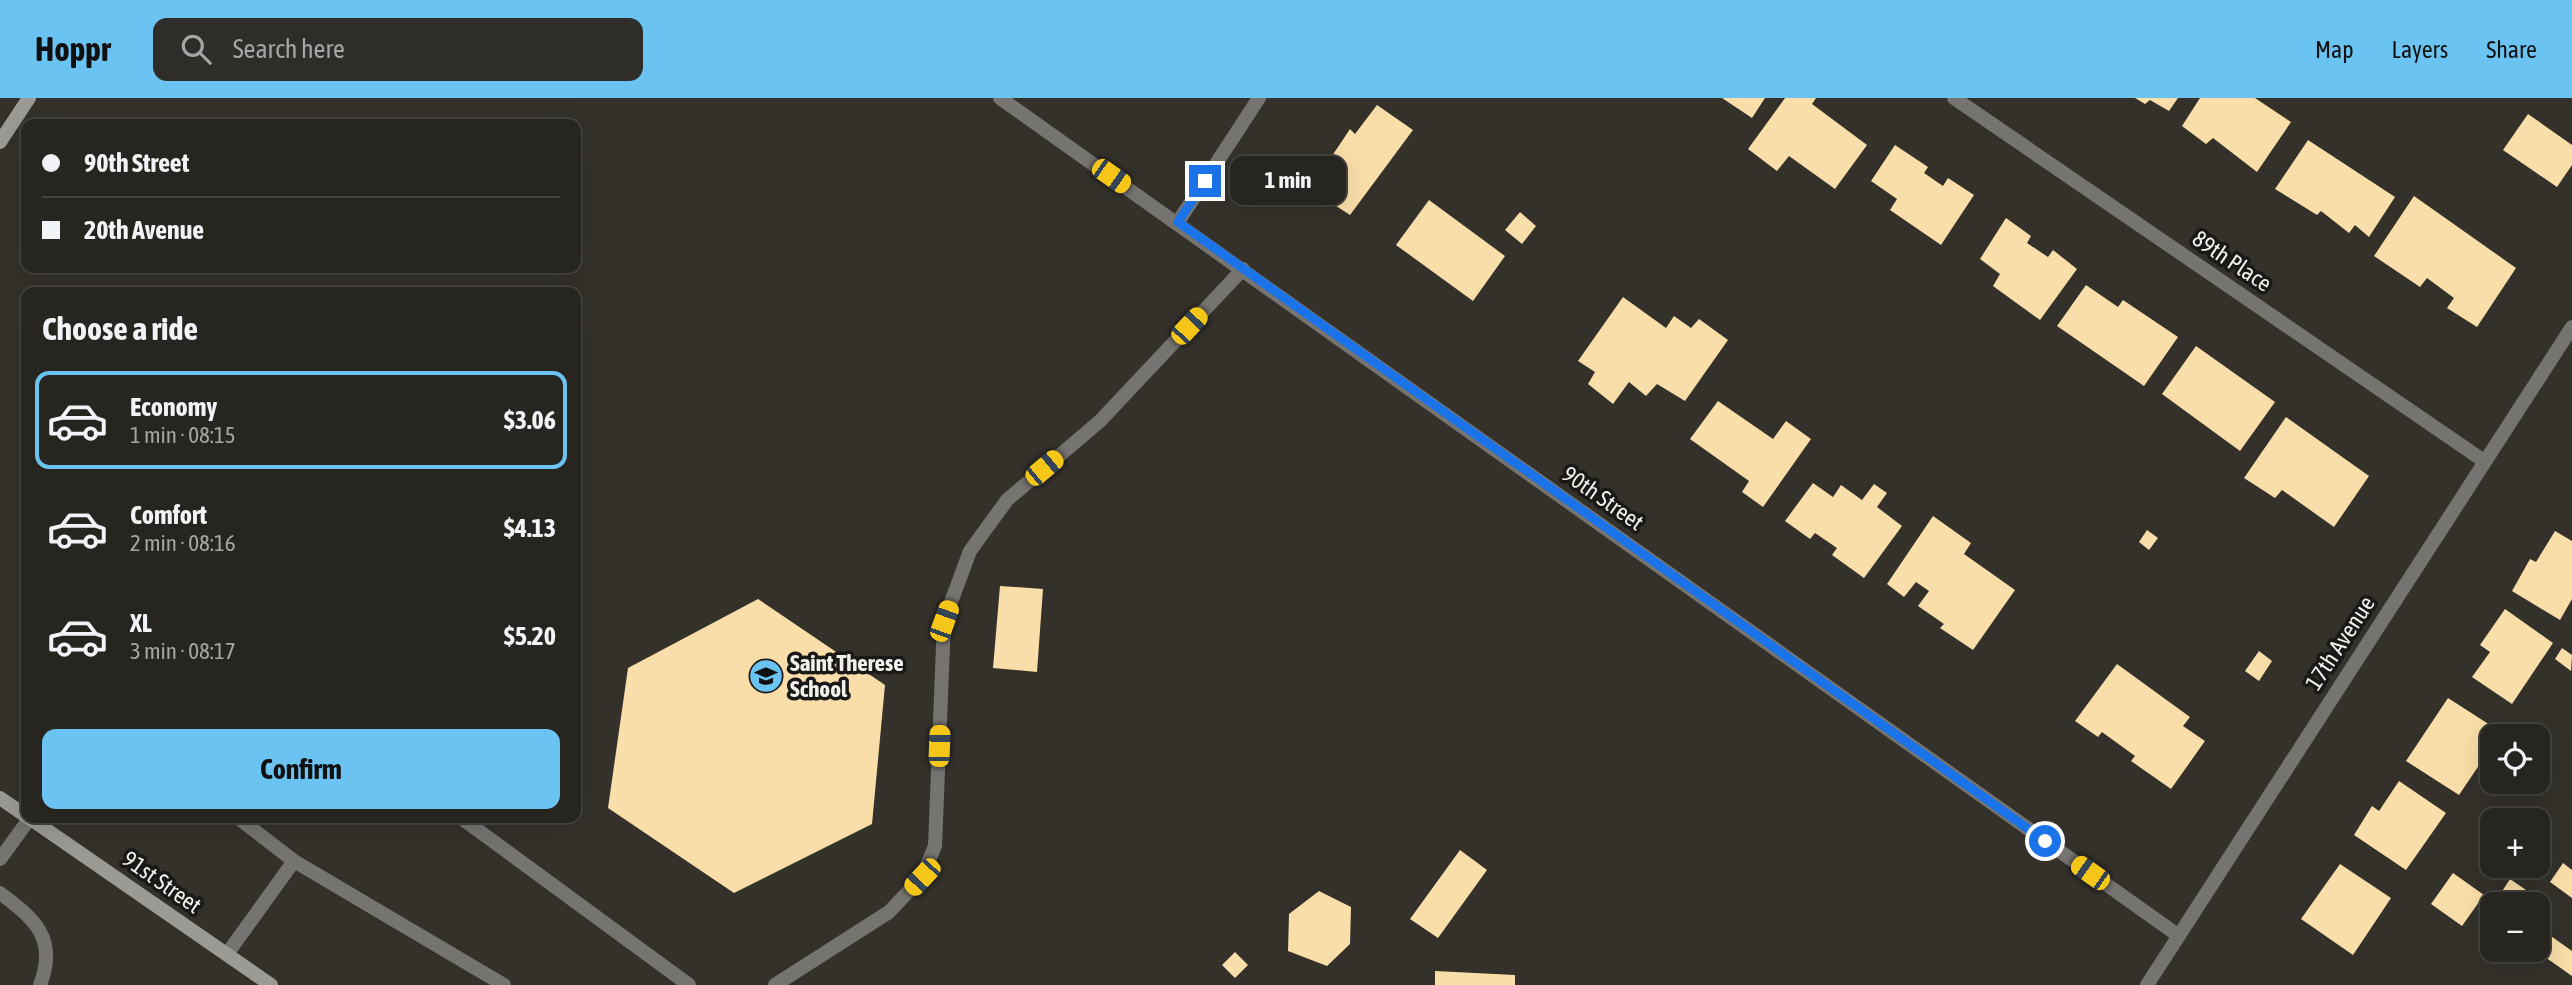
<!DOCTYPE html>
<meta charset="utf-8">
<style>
:root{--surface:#272520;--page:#2f2d29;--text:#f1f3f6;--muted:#a4a5a5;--line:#43423e;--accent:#6bc3f2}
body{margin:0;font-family:"Asap Condensed",sans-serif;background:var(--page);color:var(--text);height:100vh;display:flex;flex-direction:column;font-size:26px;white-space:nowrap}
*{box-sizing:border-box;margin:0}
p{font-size:23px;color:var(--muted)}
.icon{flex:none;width:38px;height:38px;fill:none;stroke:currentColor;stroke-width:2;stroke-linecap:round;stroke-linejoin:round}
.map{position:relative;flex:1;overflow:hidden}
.drawer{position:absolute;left:21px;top:189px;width:560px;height:536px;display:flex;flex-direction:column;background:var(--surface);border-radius:14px;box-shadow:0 7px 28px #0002,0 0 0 2px var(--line)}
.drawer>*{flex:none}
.guide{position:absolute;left:21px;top:21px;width:560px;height:154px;border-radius:14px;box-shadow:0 7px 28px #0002,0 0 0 2px var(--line);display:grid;align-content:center;height:154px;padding:0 21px;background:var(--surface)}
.fabs{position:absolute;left:2480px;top:626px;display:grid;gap:14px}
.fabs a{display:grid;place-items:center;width:70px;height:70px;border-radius:14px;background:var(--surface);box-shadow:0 7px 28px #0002,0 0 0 2px var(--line);font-size:35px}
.end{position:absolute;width:32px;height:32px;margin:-16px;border:9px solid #1a73e8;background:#fff;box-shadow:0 0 0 4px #fff}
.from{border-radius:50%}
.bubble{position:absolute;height:49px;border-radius:14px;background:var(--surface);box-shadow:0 7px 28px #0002,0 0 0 2px var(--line);font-size:23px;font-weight:700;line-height:49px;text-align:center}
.car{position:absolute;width:21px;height:42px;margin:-21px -10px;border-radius:9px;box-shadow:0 0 5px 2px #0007;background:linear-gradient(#f5c518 24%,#345 0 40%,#f5c518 0 76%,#345 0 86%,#f5c518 0)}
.guide b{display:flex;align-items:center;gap:24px;height:66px;font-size:26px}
.guide b+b{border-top:2px solid var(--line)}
.guide i{width:18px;height:18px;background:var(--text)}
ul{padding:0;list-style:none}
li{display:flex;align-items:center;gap:21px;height:98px;margin:0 14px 10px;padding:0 7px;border:4px solid transparent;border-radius:14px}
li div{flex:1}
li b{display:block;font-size:26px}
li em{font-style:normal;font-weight:700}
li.on{border-color:var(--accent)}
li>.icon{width:63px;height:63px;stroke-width:1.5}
h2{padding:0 21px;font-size:32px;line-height:84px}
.cta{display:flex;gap:14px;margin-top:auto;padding:14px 21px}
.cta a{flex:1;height:80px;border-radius:14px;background:var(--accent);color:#111;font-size:28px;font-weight:700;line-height:80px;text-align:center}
header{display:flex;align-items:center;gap:42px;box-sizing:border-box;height:98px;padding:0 35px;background:var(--accent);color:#111}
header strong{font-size:33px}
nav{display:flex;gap:38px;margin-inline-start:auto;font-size:24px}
.search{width:490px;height:63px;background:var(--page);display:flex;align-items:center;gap:18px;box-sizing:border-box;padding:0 24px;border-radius:14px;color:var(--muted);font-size:26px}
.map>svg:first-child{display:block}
</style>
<header>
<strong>Hoppr</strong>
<div class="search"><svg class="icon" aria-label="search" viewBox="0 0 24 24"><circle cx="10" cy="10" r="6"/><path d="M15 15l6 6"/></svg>Search here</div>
<nav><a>Map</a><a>Layers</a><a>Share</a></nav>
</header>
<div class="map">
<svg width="2572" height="887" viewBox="0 0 2572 887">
<rect width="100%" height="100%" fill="#34312b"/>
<path fill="#f9dea9" d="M 1722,0 L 1765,0 L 1752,20 Z
M 1785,0 L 1816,0 L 1812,6 L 1867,47 L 1835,91 L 1789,58 L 1777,73 L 1748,51 Z
M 2135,0 L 2178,0 L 2169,13 L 2150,2 L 2145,6 Z
M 2200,0 L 2255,0 L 2291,24 L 2257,74 L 2213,40 L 2206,46 L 2182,28 Z
M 1377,7 L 1413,32 L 1350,117 L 1310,91 L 1350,31 L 1355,36 Z
M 2528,16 L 2572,47 L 2572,67 L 2557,89 L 2503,52 Z
M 2308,42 L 2395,99 L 2369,139 L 2355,127 L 2349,135 L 2321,113 L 2317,117 L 2275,91 Z
M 1895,47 L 1928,69 L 1924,75 L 1943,88 L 1948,80 L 1974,97 L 1941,147 L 1890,112 L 1897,101 L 1871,83 Z
M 2414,98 L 2516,170 L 2477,229 L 2447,210 L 2454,200 L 2427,180 L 2420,189 L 2374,158 Z
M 1429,102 L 1505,158 L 1473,203 L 1396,147 Z
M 1520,114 L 1536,128 L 1522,146 L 1505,132 Z
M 2006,120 L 2031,138 L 2027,145 L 2048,159 L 2053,152 L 2077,171 L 2040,222 L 1993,188 L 2000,176 L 1980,161 Z
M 2086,187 L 2118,209 L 2123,202 L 2178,239 L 2144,288 L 2057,228 Z
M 1623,199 L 1666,230 L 1674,218 L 1691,230 L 1699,221 L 1728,242 L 1685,303 L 1657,286 L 1646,298 L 1629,284 L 1613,306 L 1588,286 L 1595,274 L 1578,263 Z
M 2196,248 L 2275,304 L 2240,353 L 2162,296 Z
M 1718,303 L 1773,341 L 1786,323 L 1811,341 L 1763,409 L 1742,394 L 1749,383 L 1690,341 Z
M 2286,319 L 2369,378 L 2334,429 L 2282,392 L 2275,400 L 2244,380 Z
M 1813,385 L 1833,399 L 1841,387 L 1862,402 L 1874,386 L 1887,395 L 1877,409 L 1902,428 L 1864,480 L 1832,457 L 1837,450 L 1815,435 L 1810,441 L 1785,423 Z
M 1933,418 L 1971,445 L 1964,456 L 2015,492 L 1973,552 L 1940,530 L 1944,526 L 1918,508 L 1929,493 L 1916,484 L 1904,499 L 1887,486 Z
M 2147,432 L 2158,440 L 2149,452 L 2139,444 Z
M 2555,433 L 2572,443 L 2572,501 L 2560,522 L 2512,493 L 2530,461 L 2536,464 Z
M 1000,488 L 1043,491 L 1037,574 L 993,570 Z
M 758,501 L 885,587 L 872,726 L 734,795 L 608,710 L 628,570 Z
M 2505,511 L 2553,545 L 2512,606 L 2472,579 L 2490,554 L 2480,547 Z
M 2562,550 L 2572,557 L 2571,573 L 2555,561 Z
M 2259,553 L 2272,563 L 2259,583 L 2245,573 Z
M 2117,566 L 2190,619 L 2183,628 L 2205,643 L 2171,691 L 2131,663 L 2135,658 L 2102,634 L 2098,639 L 2075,623 Z
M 2448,600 L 2501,634 L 2498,639 L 2492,639 L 2492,648 L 2459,697 L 2406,663 Z
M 2399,683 L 2446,715 L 2406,772 L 2354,737 L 2372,708 L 2379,713 Z
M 1460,752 L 1487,772 L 1438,840 L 1410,821 Z
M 2563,765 L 2572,772 L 2572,800 L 2550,784 Z
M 2340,766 L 2391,800 L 2353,857 L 2301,821 Z
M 2453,775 L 2484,797 L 2462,828 L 2431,806 Z
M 2510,781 L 2526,792 L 2516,806 L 2501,795 Z
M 1319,793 L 1351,809 L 1350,846 L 1327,868 L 1288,853 L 1289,816 Z
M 2548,836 L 2572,853 L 2572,878 L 2538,854 Z
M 1235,854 L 1248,867 L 1235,880 L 1222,867 Z
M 1435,873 L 1515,877 L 1515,887 L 1435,887 Z"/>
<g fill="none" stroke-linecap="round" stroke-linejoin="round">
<path stroke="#767471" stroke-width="14" d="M 237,719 L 294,763 L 504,887
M 460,719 L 689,887
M 0,761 L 30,720
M 0,795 C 35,821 58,841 40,887
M 227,856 L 294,763
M 775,887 L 889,814 L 922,779 L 935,748 L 944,523 L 970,453 L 1007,402 L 1100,323 L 1243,171"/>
<path stroke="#767471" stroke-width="14" d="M 1000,0 L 2179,838
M 1954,0 L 2484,363
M 1178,124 L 1259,0
M 2147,887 L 2572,229"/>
<path stroke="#9c9a95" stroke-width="14" d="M 0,44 L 29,0
M 0,700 L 26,718
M 28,719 L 271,887"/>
</g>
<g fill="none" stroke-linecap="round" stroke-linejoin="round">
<path stroke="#1a73e8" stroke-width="9" d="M 1205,83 L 1178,124 L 2045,743"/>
</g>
<defs>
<g id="school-disc" transform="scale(1.75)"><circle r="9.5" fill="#6bc3f2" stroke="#1a1917"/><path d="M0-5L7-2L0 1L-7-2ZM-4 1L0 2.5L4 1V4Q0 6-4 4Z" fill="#111"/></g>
</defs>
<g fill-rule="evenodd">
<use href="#school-disc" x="766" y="578"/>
</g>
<g text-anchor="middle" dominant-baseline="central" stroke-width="7" stroke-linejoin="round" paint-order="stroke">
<g font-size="23" fill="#f2f0ec" stroke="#1a1917">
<text transform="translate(2232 163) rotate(34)">89th Place</text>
<text transform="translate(1603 400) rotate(35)">90th Street</text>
<text transform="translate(2340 545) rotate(-57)">17th Avenue</text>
<text transform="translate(162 784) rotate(35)">91st Street</text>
</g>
<g font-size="23" font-weight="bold" fill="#f2f0ec" stroke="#1a1917" text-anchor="start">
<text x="790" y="565">Saint Therese<tspan x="790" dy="26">School</tspan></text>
</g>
</g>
</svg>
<div class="fabs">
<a><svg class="icon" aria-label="locate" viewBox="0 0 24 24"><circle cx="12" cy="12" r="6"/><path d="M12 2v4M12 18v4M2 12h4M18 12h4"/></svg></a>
<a>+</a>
<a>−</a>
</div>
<i class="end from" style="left:2045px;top:743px"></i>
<i class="end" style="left:1205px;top:83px"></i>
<div class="bubble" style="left:1230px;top:58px;width:116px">1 min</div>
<i class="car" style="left:1111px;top:78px;rotate:125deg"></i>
<i class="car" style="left:1189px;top:228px;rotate:43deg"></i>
<i class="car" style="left:1044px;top:370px;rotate:50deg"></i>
<i class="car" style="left:944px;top:523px;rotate:20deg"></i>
<i class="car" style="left:939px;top:648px;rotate:2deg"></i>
<i class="car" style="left:2090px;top:775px;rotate:305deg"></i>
<i class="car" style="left:922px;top:779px;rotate:223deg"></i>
<div class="guide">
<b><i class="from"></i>90th Street</b>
<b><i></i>20th Avenue</b>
</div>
<section class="drawer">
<h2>Choose a ride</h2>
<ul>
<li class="on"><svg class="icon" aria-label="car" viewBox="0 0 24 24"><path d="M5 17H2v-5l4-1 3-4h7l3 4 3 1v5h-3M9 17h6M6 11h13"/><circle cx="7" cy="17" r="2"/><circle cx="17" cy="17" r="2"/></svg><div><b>Economy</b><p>1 min · 08:15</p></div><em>$3.06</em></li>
<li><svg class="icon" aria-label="car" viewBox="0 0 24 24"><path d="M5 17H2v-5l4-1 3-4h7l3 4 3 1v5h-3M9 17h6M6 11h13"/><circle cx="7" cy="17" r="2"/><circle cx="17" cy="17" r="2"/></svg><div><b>Comfort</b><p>2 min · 08:16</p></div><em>$4.13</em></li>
<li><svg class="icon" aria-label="car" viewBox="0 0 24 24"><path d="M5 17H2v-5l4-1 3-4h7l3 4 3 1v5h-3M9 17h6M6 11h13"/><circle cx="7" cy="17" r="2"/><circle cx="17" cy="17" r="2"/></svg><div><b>XL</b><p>3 min · 08:17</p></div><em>$5.20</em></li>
</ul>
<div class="cta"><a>Confirm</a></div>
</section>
</div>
